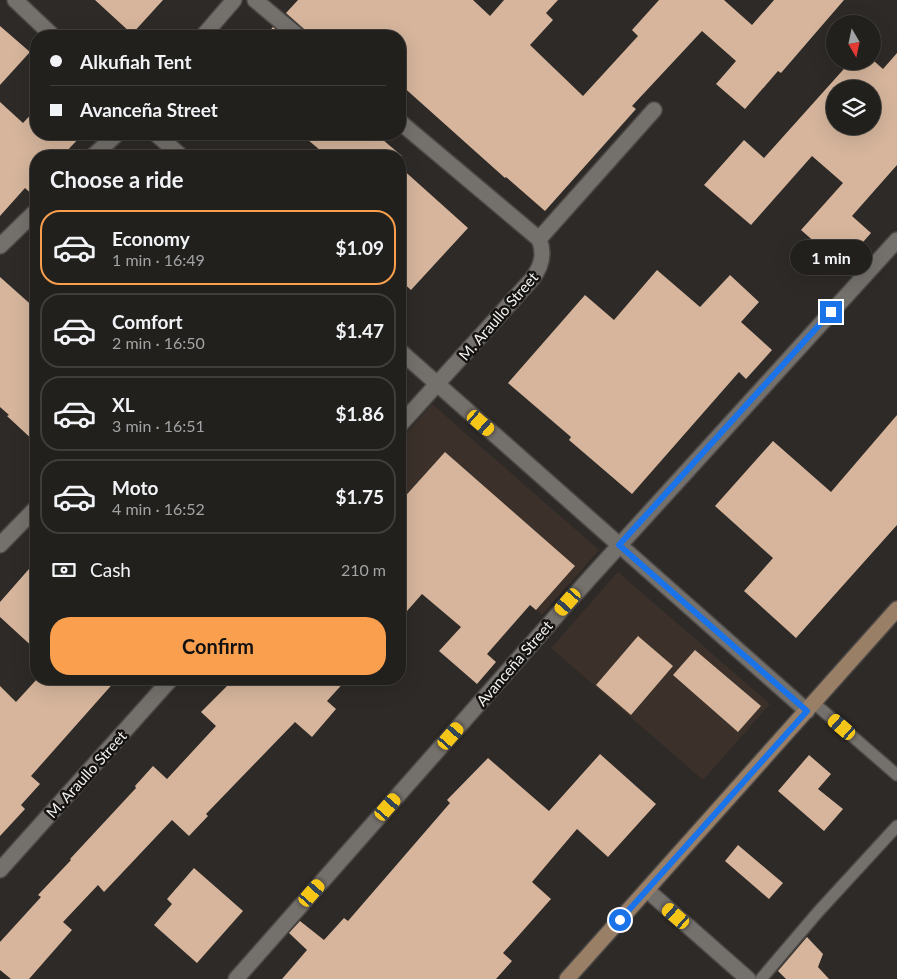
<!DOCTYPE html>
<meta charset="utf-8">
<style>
:root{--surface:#22201d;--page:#2e2d2a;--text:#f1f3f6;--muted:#a2a3a4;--line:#3f3e3b;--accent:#fa9f4e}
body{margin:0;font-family:Lato,sans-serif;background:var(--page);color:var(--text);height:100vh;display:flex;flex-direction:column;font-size:19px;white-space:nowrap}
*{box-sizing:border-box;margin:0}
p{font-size:16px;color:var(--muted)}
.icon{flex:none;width:28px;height:28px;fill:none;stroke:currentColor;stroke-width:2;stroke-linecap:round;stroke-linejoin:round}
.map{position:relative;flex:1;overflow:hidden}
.drawer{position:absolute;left:30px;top:150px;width:376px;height:535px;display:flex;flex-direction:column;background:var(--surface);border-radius:20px;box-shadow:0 5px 20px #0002,0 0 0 1px var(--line)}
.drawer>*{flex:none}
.banner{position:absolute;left:30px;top:30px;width:376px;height:110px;border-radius:20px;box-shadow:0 5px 20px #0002,0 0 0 1px var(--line);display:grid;align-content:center;height:110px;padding:0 20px;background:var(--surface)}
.needle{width:32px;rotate:171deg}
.fabs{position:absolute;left:826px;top:15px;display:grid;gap:10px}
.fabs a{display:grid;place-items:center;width:55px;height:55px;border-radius:50%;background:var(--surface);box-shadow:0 5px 20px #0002,0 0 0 1px var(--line);font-size:25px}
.end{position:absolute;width:22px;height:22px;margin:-11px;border:6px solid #1a73e8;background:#fff;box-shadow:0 0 0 2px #fff}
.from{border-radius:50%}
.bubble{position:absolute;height:35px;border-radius:18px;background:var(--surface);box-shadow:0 5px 20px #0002,0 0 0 1px var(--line);font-size:16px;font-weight:700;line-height:35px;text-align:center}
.car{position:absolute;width:15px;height:30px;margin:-15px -8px;border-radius:6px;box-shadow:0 0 4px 1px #0007;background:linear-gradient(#f5c518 24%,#345 0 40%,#f5c518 0 76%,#345 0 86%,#f5c518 0)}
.banner b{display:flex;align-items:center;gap:18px;height:48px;font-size:19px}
.banner b+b{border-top:1px solid var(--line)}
.banner i{width:12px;height:12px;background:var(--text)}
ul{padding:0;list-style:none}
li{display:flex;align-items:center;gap:15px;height:75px;margin:0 10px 8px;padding:0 10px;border:2px solid var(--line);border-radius:20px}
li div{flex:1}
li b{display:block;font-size:19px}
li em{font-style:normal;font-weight:700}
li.on{border-color:var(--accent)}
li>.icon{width:45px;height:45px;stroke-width:1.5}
h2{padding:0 20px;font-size:22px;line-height:60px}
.pay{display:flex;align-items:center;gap:12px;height:55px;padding:0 20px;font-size:19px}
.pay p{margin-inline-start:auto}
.cta{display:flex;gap:10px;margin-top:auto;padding:10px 20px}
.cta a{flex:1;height:58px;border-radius:20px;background:var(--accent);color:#111;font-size:20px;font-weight:700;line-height:58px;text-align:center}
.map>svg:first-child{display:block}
</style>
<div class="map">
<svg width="897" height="979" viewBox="0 0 897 979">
<rect width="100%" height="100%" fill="#2e2a27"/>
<path fill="#3b312a" d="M 432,404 L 599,550 L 542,615 L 464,547 L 418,598 L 400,582 L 400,441 Z
M 618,572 L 770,704 L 703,780 L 551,648 Z"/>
<path fill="#d6b59c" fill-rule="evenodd" d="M 95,0 L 163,0 L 132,34 Z
M 298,0 L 473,0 L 490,16 L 504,0 L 558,0 L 546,13 L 553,20 L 530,45 L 583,96 L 638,36 L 632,30 L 659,0 L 724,0 L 752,25 L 774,0 L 844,0 L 781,73 L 778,71 L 745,109 L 716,84 L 736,61 L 702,31 L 632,106 L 636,109 L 545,211 L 506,177 L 505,178 L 400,84 L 400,36 L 307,36 L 304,29 L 286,13 Z
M 0,26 L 30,52 L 0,85 Z
M 273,27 L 284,36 L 265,36 Z
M 897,53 L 897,165 L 852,216 L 871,233 L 842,266 L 801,230 L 843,183 L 812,156 L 751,225 L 704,185 L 744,140 L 764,158 L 851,61 L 874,61 L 883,69 ZM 835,89 L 872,89 L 872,126 L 835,126 Z
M 0,102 L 23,123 L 36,109 L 36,134 L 83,134 L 62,156 L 36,156 L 36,198 L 25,188 L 0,216 Z
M 301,134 L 376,134 L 402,156 L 327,156 Z
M 400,167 L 468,228 L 411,290 L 400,280 Z
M 657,270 L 700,307 L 730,275 L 759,302 L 741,322 L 772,350 L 746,379 L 739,372 L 632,494 L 569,440 L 571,437 L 508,383 L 585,295 L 614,320 Z
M 0,277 L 36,309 L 36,443 L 7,416 L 9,415 L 0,407 Z
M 897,415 L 897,525 L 796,638 L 744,591 L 773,558 L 715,506 L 773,441 L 831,492 Z
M 445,452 L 575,566 L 536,610 L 530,605 L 487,654 L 496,662 L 477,684 L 439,651 L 461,627 L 422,594 L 400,619 L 400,502 Z
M 36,561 L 36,650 L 0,617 L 0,602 Z
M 638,636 L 673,666 L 631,715 L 596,685 Z
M 695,650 L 761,706 L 738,732 L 673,675 Z
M 37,679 L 117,679 L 31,776 L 40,784 L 21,805 L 25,809 L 0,836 L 0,686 L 16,702 Z
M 234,679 L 347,679 L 327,701 L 336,709 L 312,737 L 295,722 L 206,814 L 208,816 L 189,836 L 172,820 L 104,892 L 98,885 L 63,922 L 72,930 L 29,979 L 11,979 L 0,970 L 0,942 L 41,897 L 38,895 L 71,860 L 70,859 L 136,788 L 135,786 L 153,766 L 167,779 L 216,726 L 201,712 Z
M 600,754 L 656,804 L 608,857 L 577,829 L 532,882 L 551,899 L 503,953 L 512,961 L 496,979 L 282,979 L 307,950 L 289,933 L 300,921 L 324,940 L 344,918 L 348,921 L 450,803 L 447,800 L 488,758 L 549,811 Z
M 809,755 L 831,774 L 818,789 L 843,809 L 824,831 L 778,791 Z
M 738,845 L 783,883 L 769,899 L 725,861 Z
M 194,868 L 243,911 L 197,963 L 154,925 L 172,904 L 167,899 Z
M 807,937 L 823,954 L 818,967 L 829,979 L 786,979 L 778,971 Z"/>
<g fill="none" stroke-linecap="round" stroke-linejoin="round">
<g stroke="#4b4846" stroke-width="14">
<path id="lane" d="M 814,703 L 897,775
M 761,979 L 818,912 L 897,826"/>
</g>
<g stroke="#4b4846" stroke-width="18">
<path id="street" d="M 15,0 L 53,36
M 255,0 L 298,36
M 203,36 L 234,0
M 400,122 L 539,239 C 545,254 542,266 532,279 L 400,425
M 156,134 L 181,156
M 93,156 L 117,134
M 539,239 L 654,110
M 0,246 L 36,211
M 400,351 L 807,711
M 0,545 L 36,508
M 0,870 L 171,679
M 647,890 L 748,979
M 236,979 L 588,580 L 897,240"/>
</g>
<g stroke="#4b4846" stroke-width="18">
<path id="secondary" d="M 567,979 L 897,609"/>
</g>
<use href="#lane" stroke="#74706c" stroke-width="11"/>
<use href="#street" stroke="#74706c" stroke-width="15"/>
<use href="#secondary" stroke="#9a7f67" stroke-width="15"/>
</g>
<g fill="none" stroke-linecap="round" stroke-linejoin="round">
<path stroke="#1a73e8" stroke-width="6" d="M 620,920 L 807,711 L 619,545 L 831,312"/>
</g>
<g text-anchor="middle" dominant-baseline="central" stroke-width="5" stroke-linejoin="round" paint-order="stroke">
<g font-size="15" fill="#f4f1ef" stroke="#151311">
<text transform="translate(498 316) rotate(-49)">M. Araullo Street</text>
<text transform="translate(514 663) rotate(-49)">Avanceña Street</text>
<text transform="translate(86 774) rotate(-48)">M. Araullo Street</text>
</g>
</g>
</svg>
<div class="fabs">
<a><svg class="needle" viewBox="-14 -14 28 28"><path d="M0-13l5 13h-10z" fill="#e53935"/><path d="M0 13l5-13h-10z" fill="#a2a3a4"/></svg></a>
<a><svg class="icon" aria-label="layers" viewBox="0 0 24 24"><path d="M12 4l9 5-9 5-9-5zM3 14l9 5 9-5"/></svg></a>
</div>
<i class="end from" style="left:620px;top:920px"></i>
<i class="end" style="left:831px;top:312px"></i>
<div class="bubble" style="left:790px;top:240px;width:82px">1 min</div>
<i class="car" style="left:481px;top:423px;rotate:131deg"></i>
<i class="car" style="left:568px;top:602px;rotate:221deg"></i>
<i class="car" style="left:842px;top:727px;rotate:311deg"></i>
<i class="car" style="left:451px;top:736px;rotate:41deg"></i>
<i class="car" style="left:388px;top:807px;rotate:41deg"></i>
<i class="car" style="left:312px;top:893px;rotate:41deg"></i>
<i class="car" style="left:676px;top:916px;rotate:311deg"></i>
<div class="banner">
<b><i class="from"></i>Alkufiah Tent</b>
<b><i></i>Avanceña Street</b>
</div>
<section class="drawer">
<h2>Choose a ride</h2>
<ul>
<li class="on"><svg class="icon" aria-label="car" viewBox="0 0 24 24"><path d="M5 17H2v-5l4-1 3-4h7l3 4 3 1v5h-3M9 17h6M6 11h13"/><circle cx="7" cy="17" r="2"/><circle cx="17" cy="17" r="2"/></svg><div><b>Economy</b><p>1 min · 16:49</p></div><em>$1.09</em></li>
<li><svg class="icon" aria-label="car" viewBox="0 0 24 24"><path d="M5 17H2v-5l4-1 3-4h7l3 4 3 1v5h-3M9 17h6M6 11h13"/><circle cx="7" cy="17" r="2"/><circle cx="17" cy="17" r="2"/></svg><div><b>Comfort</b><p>2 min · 16:50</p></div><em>$1.47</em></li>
<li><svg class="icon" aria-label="car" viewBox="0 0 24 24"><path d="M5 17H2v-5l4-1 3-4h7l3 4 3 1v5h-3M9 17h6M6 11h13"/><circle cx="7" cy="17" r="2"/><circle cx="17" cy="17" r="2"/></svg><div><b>XL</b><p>3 min · 16:51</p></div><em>$1.86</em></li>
<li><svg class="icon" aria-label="car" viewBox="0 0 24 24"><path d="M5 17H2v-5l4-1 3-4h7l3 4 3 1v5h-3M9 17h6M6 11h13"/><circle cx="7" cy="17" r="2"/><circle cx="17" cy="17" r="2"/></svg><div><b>Moto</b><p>4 min · 16:52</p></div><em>$1.75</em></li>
</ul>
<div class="pay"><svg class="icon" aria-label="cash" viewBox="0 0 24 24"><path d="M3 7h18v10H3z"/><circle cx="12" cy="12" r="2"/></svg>Cash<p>210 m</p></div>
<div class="cta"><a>Confirm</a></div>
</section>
</div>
